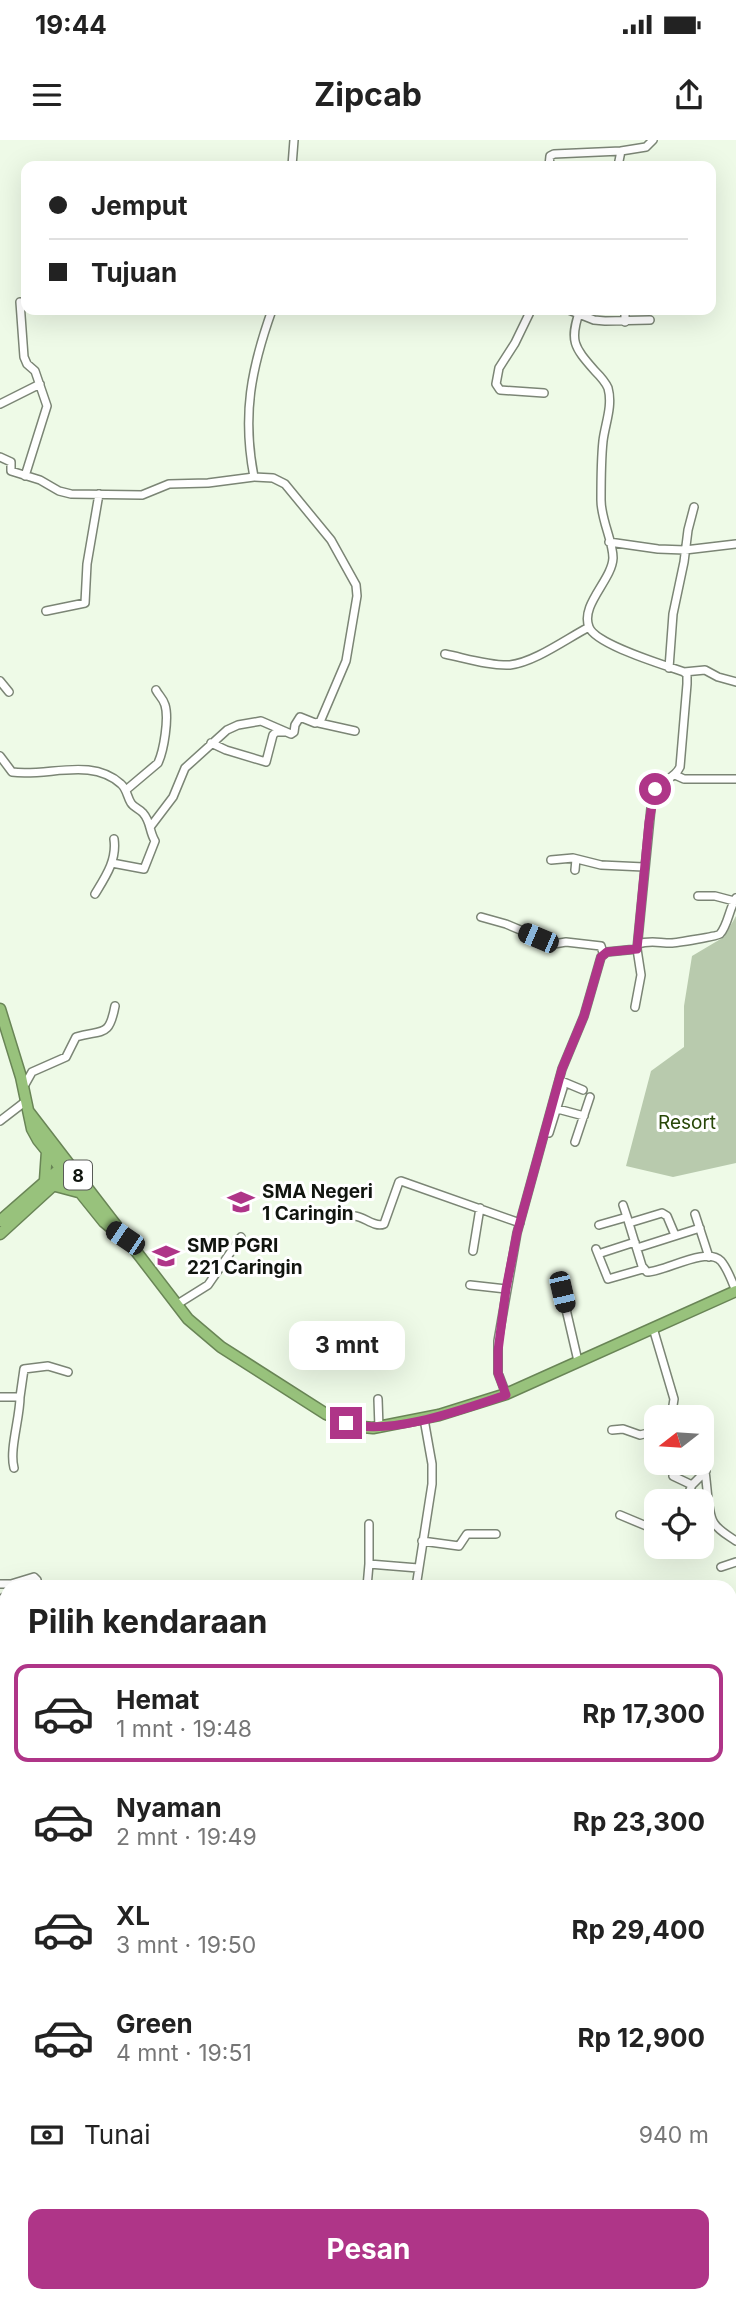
<!DOCTYPE html>
<html lang="id">
<meta charset="utf-8">
<style>
:root{--surface:#fff;--page:#f6f6f6;--text:#222;--muted:#767676;--line:#e0e0e0;--accent:#af3588}
body{margin:0;font-family:Inter,sans-serif;background:var(--page);color:var(--text);height:100vh;display:flex;flex-direction:column;font-size:26px;white-space:nowrap}
*{box-sizing:border-box;margin:0}
p{font-size:23px;color:var(--muted)}
.icon{flex:none;width:38px;height:38px;fill:none;stroke:currentColor;stroke-width:2;stroke-linecap:round;stroke-linejoin:round}
.map{position:relative;flex:1;overflow:hidden}
.side{position:absolute;left:0px;top:1440px;width:737px;height:723px;display:flex;flex-direction:column;background:var(--surface);border-radius:21px 21px 0 0;box-shadow:0 7px 28px #0002}
.side>*{flex:none}
.banner{position:absolute;left:21px;top:21px;width:695px;height:154px;border-radius:14px;box-shadow:0 7px 28px #0002;display:grid;align-content:center;height:154px;padding:0 28px;background:var(--surface)}
.needle{width:46px;rotate:253deg}
.tools{position:absolute;left:644px;top:1265px;display:grid;gap:14px}
.tools a{display:grid;place-items:center;width:70px;height:70px;border-radius:14px;background:var(--surface);box-shadow:0 7px 28px #0002;font-size:35px}
.end{position:absolute;width:32px;height:32px;margin:-16px;border:9px solid #af3588;background:#fff;box-shadow:0 0 0 4px #fff}
.from{border-radius:50%}
.bubble{position:absolute;height:49px;border-radius:14px;background:var(--surface);box-shadow:0 7px 28px #0002;font-size:23px;font-weight:700;line-height:49px;text-align:center}
.car{position:absolute;width:21px;height:42px;margin:-21px -10px;border-radius:9px;box-shadow:0 0 5px 2px #0007;background:linear-gradient(#222 24%,#8ab4d8 0 40%,#222 0 76%,#8ab4d8 0 86%,#222 0)}
.banner b{display:flex;align-items:center;gap:24px;height:66px;font-size:26px}
.banner b+b{border-top:2px solid var(--line)}
.banner i{width:18px;height:18px;background:var(--text)}
ul{padding:0;list-style:none}
li{display:flex;align-items:center;gap:21px;height:98px;margin:0 14px 10px;padding:0 14px;border:4px solid transparent;border-radius:14px}
li div{flex:1}
li b{display:block;font-size:26px}
li em{font-style:normal;font-weight:700}
li.on{border-color:var(--accent)}
li>.icon{width:63px;height:63px;stroke-width:1.5}
h2{padding:0 28px;font-size:32px;line-height:84px}
.pay{display:flex;align-items:center;gap:18px;height:77px;padding:0 28px;font-size:26px}
.pay p{margin-inline-start:auto}
.cta{display:flex;gap:14px;margin-top:auto;padding:14px 28px}
.cta a{flex:1;height:80px;border-radius:14px;background:var(--accent);color:#fff;font-size:28px;font-weight:700;line-height:80px;text-align:center}
.status{display:flex;justify-content:space-between;align-items:center;height:49px;padding:0 35px;background:var(--surface);direction:ltr}
.status svg{height:19px;fill:currentColor}
header{display:flex;justify-content:space-between;align-items:center;height:91px;padding:0 28px;background:var(--surface);font-size:32px;font-weight:700}
.map>svg:first-child{display:block}
</style>
<div class="status"><b>19:44</b><svg viewBox="0 0 49 12"><path d="M0 12V9h3v3zM5 12V6h3v6zM10 12V3h3v9zM15 12V0h3v12zM26 1h20v11H26zM47 4h2v5h-2z"/></svg></div>
<header><svg class="icon" aria-label="menu" viewBox="0 0 24 24"><path d="M4 6h16M4 12h16M4 18h16"/></svg>Zipcab<svg class="icon" aria-label="share" viewBox="0 0 24 24"><path d="M12 15V3M7 8l5-5 5 5M5 13v7h14v-7"/></svg></header>
<div class="map">
<svg width="736" height="2162" viewBox="0 0 736 2162">
<rect width="100%" height="100%" fill="#eefae7"/>
<path fill="#b8caad" d="M 736,776 L 736,1023 L 673,1037 L 626,1026 L 651,931 L 684,907 L 684,866 L 692,816 L 724,797 Z"/>
<g fill="none" stroke-linecap="round" stroke-linejoin="round">
<path stroke="#c8e3b7" stroke-width="10" d="M 730,1519 L 736,1510
M 0,1927 L 7,1934"/>
<g stroke="#7b8575" stroke-width="10">
<path id="minor" d="M 292,26 L 294,0
M 549,26 L 550,16 L 554,14 L 621,11
M 618,26 L 621,11 L 646,7 L 653,0
M 20,162 L 24,217 L 27,224 L 35,231 L 47,266 L 25,336
M 531,170 L 515,203 L 499,228 L 496,244 L 500,250 L 544,253
M 569,170 L 594,180 L 605,181 L 650,180
M 625,182 L 625,170
M 0,264 L 40,244
M 0,317 L 11,322 L 11,331 L 40,340 L 59,351 L 71,354 L 142,355 L 169,344 L 208,343 L 254,337 L 273,338 L 285,344 L 331,400 L 356,445 L 357,456 L 346,521 L 320,582 L 315,583 L 300,577 L 295,585 L 294,592 L 291,594 L 261,581 L 238,585 L 227,590 L 185,628 L 173,657 L 151,686
M 254,337 C 242,275 251,229 272,170
M 609,402 L 658,409 L 685,410 L 736,404
M 46,471 L 85,463 L 87,424 L 99,354
M 445,514 C 465,518 489,526 510,525 C 535,522 566,499 589,487
M 669,528 L 673,474 L 684,422 L 688,390 L 694,367
M 684,532 L 705,530 L 718,537 L 736,542
M 0,541 L 9,552
M 319,583 L 355,591
M 211,603 L 226,610 L 266,622 L 273,595 L 276,592 L 284,592
M 0,616 L 12,632 C 48,637 91,617 121,644 C 127,649 127,657 131,663 C 134,668 140,669 143,673 C 151,682 149,691 155,701 L 144,729 L 112,723
M 675,635 L 684,639 L 736,639
M 126,650 L 158,623 C 164,610 169,578 165,565 C 163,558 159,556 156,550
M 551,720 L 573,718 L 601,725 L 644,727
M 575,730 L 576,719
M 95,754 C 106,736 117,720 114,699
M 698,756 L 715,756 L 734,761
M 481,777 L 506,784 L 554,804 L 566,802 L 601,806 L 603,813
M 638,804 C 650,800 659,803 671,803 C 676,803 718,796 720,794 C 728,785 729,769 736,758
M 635,867 L 641,835 L 637,809
M 559,940 L 583,950
M 23,948 L 32,932 L 66,917 L 76,897 C 103,889 109,898 115,866
M 554,968 L 584,976
M 0,981 L 26,961
M 549,993 L 563,948
M 575,1002 L 590,957
M 623,1065 L 627,1077
M 695,1074 L 709,1117
M 354,1076 C 364,1076 374,1088 384,1084 L 399,1042 L 401,1041 L 520,1083
M 629,1083 L 662,1073 L 667,1076 L 675,1095
M 599,1085 L 627,1077 L 642,1126 L 647,1132 C 665,1132 706,1106 721,1121 C 728,1129 732,1142 736,1151
M 637,1108 L 700,1088
M 596,1109 L 608,1139 L 643,1129
M 473,1111 L 480,1068
M 598,1114 L 635,1102
M 470,1145 L 506,1149
M 562,1152 L 578,1221
M 176,1165 L 208,1145 L 241,1097
M 653,1188 L 674,1259 L 671,1278
M 506,1254 L 498,1233 L 498,1201 L 517,1093 L 562,929 L 584,876 L 601,817 L 607,812 L 637,809 L 652,658 C 657,638 673,642 680,627 L 687,544 L 687,535 L 684,532 C 665,525 596,505 589,487 C 580,465 612,440 613,418 C 613,401 601,380 601,360 C 601,341 601,320 603,301 C 605,284 613,266 608,248 C 605,241 600,236 595,231 C 574,207 569,201 580,170
M 0,1257 L 20,1257 C 20,1278 9,1310 14,1328
M 20,1257 L 24,1229 L 48,1226 L 68,1232
M 378,1259 L 379,1288
M 612,1290 L 623,1289 L 640,1295 L 656,1291
M 702,1316 C 708,1334 706,1372 714,1383 C 719,1391 729,1396 736,1401
M 673,1336 L 692,1345
M 685,1362 L 692,1345 L 706,1331
M 620,1375 L 656,1390
M 369,1384 L 369,1424 L 418,1428
M 422,1401 L 459,1406 L 467,1394 L 496,1394
M 721,1427 L 736,1422
M 0,1444 L 11,1444 L 34,1437 L 37,1440 L 38,1447
M 367,1447 L 369,1424
M 416,1447 L 432,1344 L 432,1324 L 424,1279
M 0,1460 L 7,1455
M 0,1479 L 7,1485
M 0,1563 L 7,1562
M 0,1622 L 7,1625
M 0,1676 L 7,1678
M 730,1759 L 736,1759
M 730,1996 L 736,1993
M 0,2000 L 7,2005
M 0,2124 L 7,2123
M 271,2156 L 279,2162 L 291,2156
M 362,2156 L 369,2162
M 445,2156 L 449,2162
M 10,2162 L 18,2156"/>
</g>
<g stroke="#698556" stroke-width="13">
<path id="highway" d="M 0,869 L 21,937 L 32,989 L 38,1000 L 104,1082 L 121,1096
M 29,972 L 188,1179 L 221,1207 L 326,1274 L 353,1286 L 373,1288 L 439,1275 L 506,1254 L 736,1151
M 45,1040 L 47,1011
M 52,1045 L 82,1053
M 0,1081 L 64,1025
M 0,1094 L 69,1031
M 0,1507 L 7,1509
M 0,1520 L 7,1522
M 730,1658 L 736,1660
M 730,1668 L 736,1670"/>
</g>
<use href="#minor" stroke="#fff" stroke-width="7"/>
<use href="#highway" stroke="#98c27c" stroke-width="10"/>
<path stroke="#494f45" stroke-width="2" stroke-dasharray="10 5" stroke-linecap="butt" d="M 730,1875 L 736,1866
M 0,1984 L 7,1989"/>
</g>
<g fill="none" stroke-linecap="round" stroke-linejoin="round">
<path stroke="#af3588" stroke-width="9" d="M 346,1283 C 389,1297 464,1269 506,1255 L 498,1233 L 498,1211 L 506,1149 L 517,1093 L 562,929 L 584,876 L 601,817 L 607,812 L 637,809 L 649,682 L 655,649"/>
</g>
<defs>
<g id="school-bare" transform="scale(2.1)"><path d="M0-5L7-2L0 1L-7-2ZM-4 1L0 2.5L4 1V4Q0 6-4 4Z" fill="#af3588" stroke="#fff" stroke-width="2.5" paint-order="stroke"/></g>
</defs>
<g fill-rule="evenodd">
<use href="#school-bare" x="241" y="1062"/>
<use href="#school-bare" x="166" y="1116"/>
</g>
<g text-anchor="middle" dominant-baseline="central" stroke-width="6" stroke-linejoin="round" paint-order="stroke">
<rect fill="#fff" stroke="#585b57" stroke-width="2" x="64" y="1020.5" width="28" height="29" rx="5"/>
<g font-size="18" font-weight="bold" fill="#11150f">
<text x="78" y="1035">8</text>
</g>
<g font-size="19" fill="#284708" stroke="#fff">
<text x="687" y="982">Resort</text>
</g>
<g font-size="19" font-weight="bold" fill="#11150f" stroke="#fff" text-anchor="start">
<text x="262" y="1051">SMA Negeri<tspan x="262" dy="22">1 Caringin</tspan></text>
<text x="187" y="1105">SMP PGRI<tspan x="187" dy="22">221 Caringin</tspan></text>
</g>
</g>
</svg>
<div class="tools">
<a><svg class="needle" viewBox="-14 -14 28 28"><path d="M0-13l5 13h-10z" fill="#e53935"/><path d="M0 13l5-13h-10z" fill="#767676"/></svg></a>
<a><svg class="icon" aria-label="locate" viewBox="0 0 24 24"><circle cx="12" cy="12" r="6"/><path d="M12 2v4M12 18v4M2 12h4M18 12h4"/></svg></a>
</div>
<i class="end from" style="left:655px;top:649px"></i>
<i class="end" style="left:346px;top:1283px"></i>
<div class="bubble" style="left:289px;top:1181px;width:116px">3 mnt</div>
<i class="car" style="left:538px;top:798px;rotate:293deg"></i>
<i class="car" style="left:125px;top:1098px;rotate:304deg"></i>
<i class="car" style="left:562px;top:1152px;rotate:167deg"></i>
<div class="banner">
<b><i class="from"></i>Jemput</b>
<b><i></i>Tujuan</b>
</div>
<section class="side">
<h2>Pilih kendaraan</h2>
<ul>
<li class="on"><svg class="icon" aria-label="car" viewBox="0 0 24 24"><path d="M5 17H2v-5l4-1 3-4h7l3 4 3 1v5h-3M9 17h6M6 11h13"/><circle cx="7" cy="17" r="2"/><circle cx="17" cy="17" r="2"/></svg><div><b>Hemat</b><p>1 mnt · 19:48</p></div><em>Rp 17,300</em></li>
<li><svg class="icon" aria-label="car" viewBox="0 0 24 24"><path d="M5 17H2v-5l4-1 3-4h7l3 4 3 1v5h-3M9 17h6M6 11h13"/><circle cx="7" cy="17" r="2"/><circle cx="17" cy="17" r="2"/></svg><div><b>Nyaman</b><p>2 mnt · 19:49</p></div><em>Rp 23,300</em></li>
<li><svg class="icon" aria-label="car" viewBox="0 0 24 24"><path d="M5 17H2v-5l4-1 3-4h7l3 4 3 1v5h-3M9 17h6M6 11h13"/><circle cx="7" cy="17" r="2"/><circle cx="17" cy="17" r="2"/></svg><div><b>XL</b><p>3 mnt · 19:50</p></div><em>Rp 29,400</em></li>
<li><svg class="icon" aria-label="car" viewBox="0 0 24 24"><path d="M5 17H2v-5l4-1 3-4h7l3 4 3 1v5h-3M9 17h6M6 11h13"/><circle cx="7" cy="17" r="2"/><circle cx="17" cy="17" r="2"/></svg><div><b>Green</b><p>4 mnt · 19:51</p></div><em>Rp 12,900</em></li>
</ul>
<div class="pay"><svg class="icon" aria-label="cash" viewBox="0 0 24 24"><path d="M3 7h18v10H3z"/><circle cx="12" cy="12" r="2"/></svg>Tunai<p>940 m</p></div>
<div class="cta"><a>Pesan</a></div>
</section>
</div>
